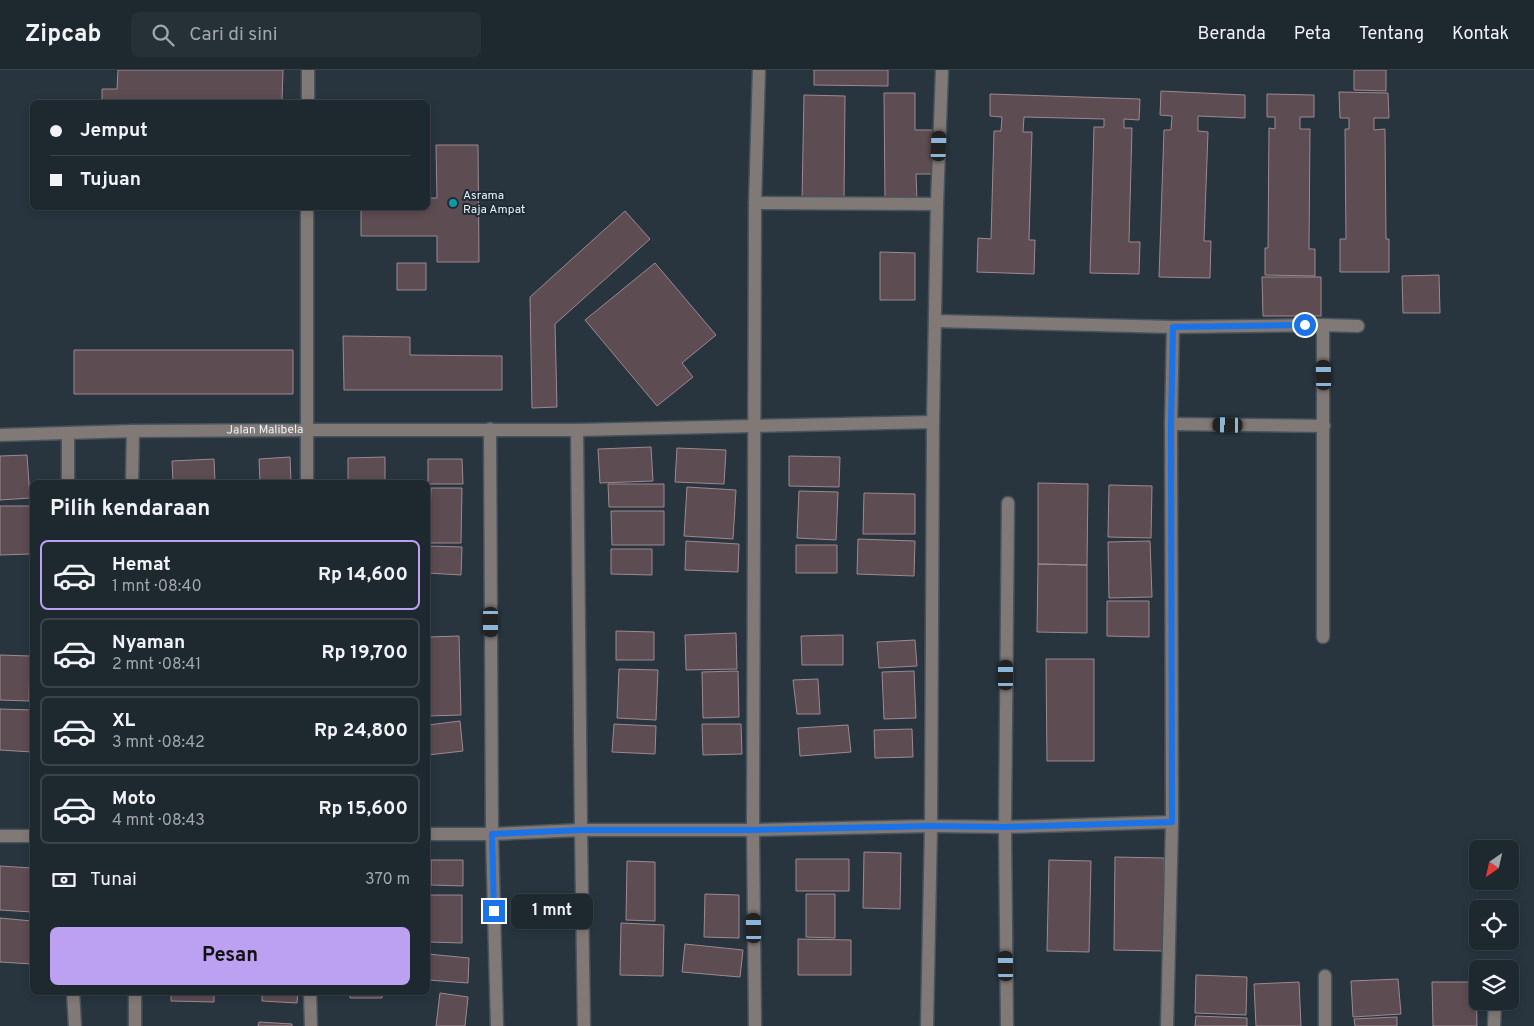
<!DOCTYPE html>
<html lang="id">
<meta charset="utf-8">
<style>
:root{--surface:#1e282f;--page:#263037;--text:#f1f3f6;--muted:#a1a6aa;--line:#3c444b;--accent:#bca0f2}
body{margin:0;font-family:Overpass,sans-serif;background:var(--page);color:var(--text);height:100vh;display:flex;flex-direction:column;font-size:19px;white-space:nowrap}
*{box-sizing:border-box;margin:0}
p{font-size:16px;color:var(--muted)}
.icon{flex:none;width:28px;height:28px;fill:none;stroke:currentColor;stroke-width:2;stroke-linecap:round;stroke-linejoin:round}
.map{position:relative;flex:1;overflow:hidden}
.sheet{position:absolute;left:30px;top:410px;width:400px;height:515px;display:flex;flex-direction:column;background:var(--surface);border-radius:8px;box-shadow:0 2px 8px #0003,0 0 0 1px var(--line)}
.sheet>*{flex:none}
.guide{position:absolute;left:30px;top:30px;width:400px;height:110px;border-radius:8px;box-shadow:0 2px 8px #0003,0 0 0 1px var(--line);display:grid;align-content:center;height:110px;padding:0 20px;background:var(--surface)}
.needle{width:32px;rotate:214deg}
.fabs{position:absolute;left:1469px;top:770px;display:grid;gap:10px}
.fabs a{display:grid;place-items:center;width:50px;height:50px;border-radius:8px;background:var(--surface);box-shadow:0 2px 8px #0003,0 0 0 1px var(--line);font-size:25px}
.end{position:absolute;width:22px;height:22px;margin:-11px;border:6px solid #1a73e8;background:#fff;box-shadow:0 0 0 2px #fff}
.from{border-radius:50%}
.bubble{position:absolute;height:35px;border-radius:8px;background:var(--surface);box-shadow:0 2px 8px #0003,0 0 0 1px var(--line);font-size:16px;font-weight:700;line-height:35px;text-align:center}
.car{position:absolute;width:15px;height:30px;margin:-15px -8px;border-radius:6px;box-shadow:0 0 4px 1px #0007;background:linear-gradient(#222 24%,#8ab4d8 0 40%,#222 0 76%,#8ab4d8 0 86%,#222 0)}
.guide b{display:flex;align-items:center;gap:18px;height:48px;font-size:19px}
.guide b+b{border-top:1px solid var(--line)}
.guide i{width:12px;height:12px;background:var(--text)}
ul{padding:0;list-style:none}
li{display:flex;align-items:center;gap:15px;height:70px;margin:0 10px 8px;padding:0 10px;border:2px solid var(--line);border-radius:8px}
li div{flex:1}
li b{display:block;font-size:19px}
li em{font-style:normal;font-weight:700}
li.on{border-color:var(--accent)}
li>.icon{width:45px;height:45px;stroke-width:1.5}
h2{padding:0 20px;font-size:22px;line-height:60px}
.pay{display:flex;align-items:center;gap:12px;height:55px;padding:0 20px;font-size:19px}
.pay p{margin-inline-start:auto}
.button{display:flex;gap:10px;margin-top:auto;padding:10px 20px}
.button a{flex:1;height:58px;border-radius:8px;background:var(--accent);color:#111;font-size:20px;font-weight:700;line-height:58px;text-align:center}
header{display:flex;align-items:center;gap:30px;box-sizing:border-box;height:70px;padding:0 25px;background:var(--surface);border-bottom:1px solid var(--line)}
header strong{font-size:24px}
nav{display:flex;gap:28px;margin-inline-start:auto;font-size:18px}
.search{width:350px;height:45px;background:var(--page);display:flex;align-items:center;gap:12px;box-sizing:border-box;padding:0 18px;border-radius:8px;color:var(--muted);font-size:19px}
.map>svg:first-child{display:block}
</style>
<header>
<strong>Zipcab</strong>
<div class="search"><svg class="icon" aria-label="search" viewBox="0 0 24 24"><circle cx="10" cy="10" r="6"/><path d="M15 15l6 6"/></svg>Cari di sini</div>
<nav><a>Beranda</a><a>Peta</a><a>Tentang</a><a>Kontak</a></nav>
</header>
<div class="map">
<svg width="1534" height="956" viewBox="0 0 1534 956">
<rect width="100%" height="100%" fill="#28353f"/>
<path fill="#5d4c52" stroke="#9d8990" d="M 118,0 L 283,0 L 282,32 L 102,32 L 102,19 L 117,19 Z
M 814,0 L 888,0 L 888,16 L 814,15 Z
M 1354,0 L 1386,0 L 1386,21 L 1354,20 Z
M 1161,21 L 1245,25 L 1245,48 L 1198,46 L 1198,61 L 1208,62 L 1204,171 L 1211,171 L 1210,208 L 1159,207 L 1164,60 L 1171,60 L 1172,46 L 1160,45 Z
M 1339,22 L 1388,23 L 1389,48 L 1374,48 L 1374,60 L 1385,59 L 1386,169 L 1389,169 L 1389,202 L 1340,202 L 1340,169 L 1346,169 L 1345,59 L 1349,59 L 1349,48 L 1340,48 Z
M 884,23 L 915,23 L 915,60 L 936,60 L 937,104 L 916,104 L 917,130 L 885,131 Z
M 990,24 L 1140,29 L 1139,50 L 1124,49 L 1124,58 L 1132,58 L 1129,172 L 1140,172 L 1139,204 L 1090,203 L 1094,57 L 1104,57 L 1104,49 L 1024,47 L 1023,62 L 1032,62 L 1029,170 L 1035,170 L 1034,204 L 977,202 L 978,168 L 991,169 L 994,61 L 1001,61 L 1002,47 L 990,46 Z
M 1267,24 L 1314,25 L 1314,47 L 1300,47 L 1300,59 L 1310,59 L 1309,179 L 1315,179 L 1315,206 L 1265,205 L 1265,178 L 1268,178 L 1269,58 L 1275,59 L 1275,47 L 1267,47 Z
M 804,25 L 845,26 L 844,131 L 802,131 Z
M 436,75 L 478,75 L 479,192 L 437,192 L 437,166 L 361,166 L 361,138 L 428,138 L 428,128 L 437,128 Z
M 625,141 L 650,169 L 555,254 L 557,337 L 532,338 L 530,227 Z
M 880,182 L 915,183 L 915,230 L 880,230 Z
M 397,193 L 426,193 L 426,220 L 397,220 Z
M 655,193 L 716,265 L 682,293 L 693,307 L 657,336 L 585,250 Z
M 1439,205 L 1440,243 L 1403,243 L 1402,206 Z
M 1262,207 L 1321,207 L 1321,246 L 1263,246 Z
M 343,266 L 410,267 L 410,285 L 502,286 L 502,320 L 344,320 Z
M 74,280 L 293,280 L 293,324 L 74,324 Z
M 651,377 L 653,411 L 600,413 L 598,379 Z
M 677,378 L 726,380 L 724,414 L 675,412 Z
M 27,385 L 30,428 L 0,430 L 0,386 Z
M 789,386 L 840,387 L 839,417 L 789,416 Z
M 290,387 L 291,412 L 260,412 L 259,389 Z
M 385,387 L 385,412 L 348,412 L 348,388 Z
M 214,389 L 215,412 L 173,412 L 172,391 Z
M 428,389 L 462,389 L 463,414 L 428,414 Z
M 1038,413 L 1088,414 L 1087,495 L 1038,494 Z
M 608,414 L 664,414 L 664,437 L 609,437 Z
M 1109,415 L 1152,416 L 1151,468 L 1108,467 Z
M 687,417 L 736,420 L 733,469 L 684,466 Z
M 431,418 L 462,418 L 461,473 L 429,473 Z
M 799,421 L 838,422 L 836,470 L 797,468 Z
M 864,423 L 915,424 L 915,464 L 863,464 Z
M 0,436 L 30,436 L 31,484 L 0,485 Z
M 611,441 L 664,441 L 664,475 L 612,475 Z
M 858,469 L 915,471 L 914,506 L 857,504 Z
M 686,471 L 739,474 L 738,502 L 685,500 Z
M 1150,471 L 1152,527 L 1109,528 L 1108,472 Z
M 796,475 L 837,475 L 837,503 L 796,503 Z
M 428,476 L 462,477 L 461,505 L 428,503 Z
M 611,479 L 652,479 L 652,505 L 611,504 Z
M 1038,494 L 1087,495 L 1087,563 L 1037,562 Z
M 1107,531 L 1149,531 L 1149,567 L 1107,566 Z
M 616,561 L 654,562 L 654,590 L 616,590 Z
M 736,563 L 737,599 L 686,600 L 685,565 Z
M 843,565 L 843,595 L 802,595 L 801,566 Z
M 459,566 L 461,645 L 428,646 L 428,567 Z
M 915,570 L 917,596 L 879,598 L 877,572 Z
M 0,585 L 30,586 L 29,631 L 0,630 Z
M 1046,589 L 1094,589 L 1094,691 L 1047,691 Z
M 619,599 L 658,600 L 656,650 L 617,648 Z
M 738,601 L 739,647 L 703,648 L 702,602 Z
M 914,601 L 916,648 L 884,649 L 882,602 Z
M 818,609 L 820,644 L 797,644 L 793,610 Z
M 0,639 L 32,640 L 32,682 L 0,680 Z
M 460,651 L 463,681 L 428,685 L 428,655 Z
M 614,654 L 656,656 L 655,684 L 612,682 Z
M 702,654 L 741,654 L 742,684 L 703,685 Z
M 848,655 L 851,682 L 800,686 L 798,658 Z
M 912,659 L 913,687 L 875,688 L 874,660 Z
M 864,782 L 901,783 L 900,839 L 863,838 Z
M 1115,787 L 1164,788 L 1163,881 L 1114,880 Z
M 796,789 L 849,789 L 849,821 L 796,821 Z
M 431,790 L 463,790 L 463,816 L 431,815 Z
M 1049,790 L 1091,791 L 1089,882 L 1047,881 Z
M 627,791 L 655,792 L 655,851 L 626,850 Z
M 0,796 L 32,798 L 32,842 L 0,840 Z
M 705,824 L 739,825 L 739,868 L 704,867 Z
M 806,824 L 835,824 L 835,868 L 806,867 Z
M 429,825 L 462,825 L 462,873 L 429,872 Z
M 0,848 L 32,851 L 32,894 L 0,892 Z
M 621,853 L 664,855 L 663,906 L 620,905 Z
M 798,869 L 851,870 L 851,905 L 798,905 Z
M 685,874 L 743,880 L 740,907 L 682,902 Z
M 428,884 L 469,888 L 468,913 L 428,910 Z
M 1196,905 L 1247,907 L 1246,945 L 1195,943 Z
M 1398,909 L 1401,944 L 1353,947 L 1351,911 Z
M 1299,912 L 1301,956 L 1256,956 L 1254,914 Z
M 1432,912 L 1476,912 L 1477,956 L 1433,956 Z
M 171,922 L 214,922 L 214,932 L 171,931 Z
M 262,922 L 298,922 L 297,933 L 262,931 Z
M 350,922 L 382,922 L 382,928 L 350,928 Z
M 440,923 L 468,927 L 465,956 L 436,956 Z
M 1196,946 L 1247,948 L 1247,956 L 1195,956 Z
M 1397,947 L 1397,956 L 1355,956 L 1354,949 Z
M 259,952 L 292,954 L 292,956 L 258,956 Z"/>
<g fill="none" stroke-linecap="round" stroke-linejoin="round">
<g stroke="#47535d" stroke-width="15">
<g id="minor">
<path d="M 759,0 L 755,133 L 753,760 L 931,756 L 927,956"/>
<path d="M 308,32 L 308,0"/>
<path d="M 755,133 L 937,134 L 942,0"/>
<path d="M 935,251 L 1173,257 L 1323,255 L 1358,256"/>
<path d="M 933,352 L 937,134"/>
<path d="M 1171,354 L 1324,356"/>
<path d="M 490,359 L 492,764 L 581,760 L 584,956"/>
<path d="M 577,360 L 581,760 L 753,760 L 755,956"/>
<path id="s1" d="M 0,365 L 133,361 L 307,360 L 307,138"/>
<path d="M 68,412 L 68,363"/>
<path d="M 132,412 L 133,361"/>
<path d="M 307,412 L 307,360 L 577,360 L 933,352 L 931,756 L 1005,757 L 1172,752 L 1167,956"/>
<path d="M 1323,567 L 1323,255"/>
<path d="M 1172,752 L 1171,354 L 1173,257"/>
<path d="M 428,764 L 492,764 L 497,956"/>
<path d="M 0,766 L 32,766"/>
<path d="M 1325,906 L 1325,956"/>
<path d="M 73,922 L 75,956"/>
<path d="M 135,922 L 135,956"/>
<path d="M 310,922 L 311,956"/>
<path d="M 1007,956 L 1005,757 L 1008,433"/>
<path d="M 1494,956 L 1495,931"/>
</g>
</g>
<use href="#minor" stroke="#817976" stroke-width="12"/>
</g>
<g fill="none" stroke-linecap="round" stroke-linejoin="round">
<path stroke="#1a73e8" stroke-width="6" d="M 494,841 L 492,764 L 581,760 L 753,760 L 931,756 L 1005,757 L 1172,752 L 1171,354 L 1173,257 L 1305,255"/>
</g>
<circle fill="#0f9aa8" stroke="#1e2b35" stroke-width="2" cx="453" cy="133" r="5"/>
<g text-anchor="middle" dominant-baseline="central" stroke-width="4" stroke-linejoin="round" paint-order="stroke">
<g font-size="12" fill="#ebf3fa" stroke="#1e2b35" text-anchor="start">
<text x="463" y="126">Asrama<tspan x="463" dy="14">Raja Ampat</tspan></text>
</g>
<g font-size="12" fill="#ebf3fa" stroke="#1e2b35">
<text stroke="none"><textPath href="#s1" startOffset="265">Jalan Malibela</textPath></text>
</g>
</g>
</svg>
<div class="fabs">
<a><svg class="needle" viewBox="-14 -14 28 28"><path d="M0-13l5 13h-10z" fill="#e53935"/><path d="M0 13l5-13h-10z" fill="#a1a6aa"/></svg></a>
<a><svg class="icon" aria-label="locate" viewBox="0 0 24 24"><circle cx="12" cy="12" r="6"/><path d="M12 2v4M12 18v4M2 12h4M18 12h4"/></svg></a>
<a><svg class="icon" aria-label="layers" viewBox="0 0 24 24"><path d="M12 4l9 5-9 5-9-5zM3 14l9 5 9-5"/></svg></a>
</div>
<i class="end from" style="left:1305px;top:255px"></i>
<i class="end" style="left:494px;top:841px"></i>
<div class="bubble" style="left:511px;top:824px;width:82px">1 mnt</div>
<i class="car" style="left:939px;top:76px;rotate:2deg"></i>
<i class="car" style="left:1324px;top:305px;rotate:359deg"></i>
<i class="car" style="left:1228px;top:355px;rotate:271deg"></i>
<i class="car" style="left:491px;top:552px;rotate:180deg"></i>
<i class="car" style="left:1006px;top:605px;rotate:0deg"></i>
<i class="car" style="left:754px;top:858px;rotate:359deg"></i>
<i class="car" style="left:1006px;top:896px;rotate:359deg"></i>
<div class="guide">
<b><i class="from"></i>Jemput</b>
<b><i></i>Tujuan</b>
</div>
<section class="sheet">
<h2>Pilih kendaraan</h2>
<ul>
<li class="on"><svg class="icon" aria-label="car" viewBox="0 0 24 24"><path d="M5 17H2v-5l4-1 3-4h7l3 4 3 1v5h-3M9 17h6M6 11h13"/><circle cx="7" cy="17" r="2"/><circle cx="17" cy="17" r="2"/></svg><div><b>Hemat</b><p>1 mnt · 08:40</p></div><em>Rp 14,600</em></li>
<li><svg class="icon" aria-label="car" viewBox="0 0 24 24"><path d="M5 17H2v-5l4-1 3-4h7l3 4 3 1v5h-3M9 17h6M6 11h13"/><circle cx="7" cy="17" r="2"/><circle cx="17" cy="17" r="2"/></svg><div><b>Nyaman</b><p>2 mnt · 08:41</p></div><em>Rp 19,700</em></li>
<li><svg class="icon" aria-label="car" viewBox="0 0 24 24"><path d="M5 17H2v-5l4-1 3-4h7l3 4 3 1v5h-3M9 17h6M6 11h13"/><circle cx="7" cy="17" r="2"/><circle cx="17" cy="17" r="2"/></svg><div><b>XL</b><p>3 mnt · 08:42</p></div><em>Rp 24,800</em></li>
<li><svg class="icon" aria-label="car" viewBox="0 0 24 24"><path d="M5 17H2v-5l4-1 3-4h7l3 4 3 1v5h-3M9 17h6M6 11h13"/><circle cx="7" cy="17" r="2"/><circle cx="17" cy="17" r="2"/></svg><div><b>Moto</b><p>4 mnt · 08:43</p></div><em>Rp 15,600</em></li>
</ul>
<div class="pay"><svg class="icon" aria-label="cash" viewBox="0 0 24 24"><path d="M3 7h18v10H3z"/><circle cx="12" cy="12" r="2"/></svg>Tunai<p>370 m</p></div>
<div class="button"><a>Pesan</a></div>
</section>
</div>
